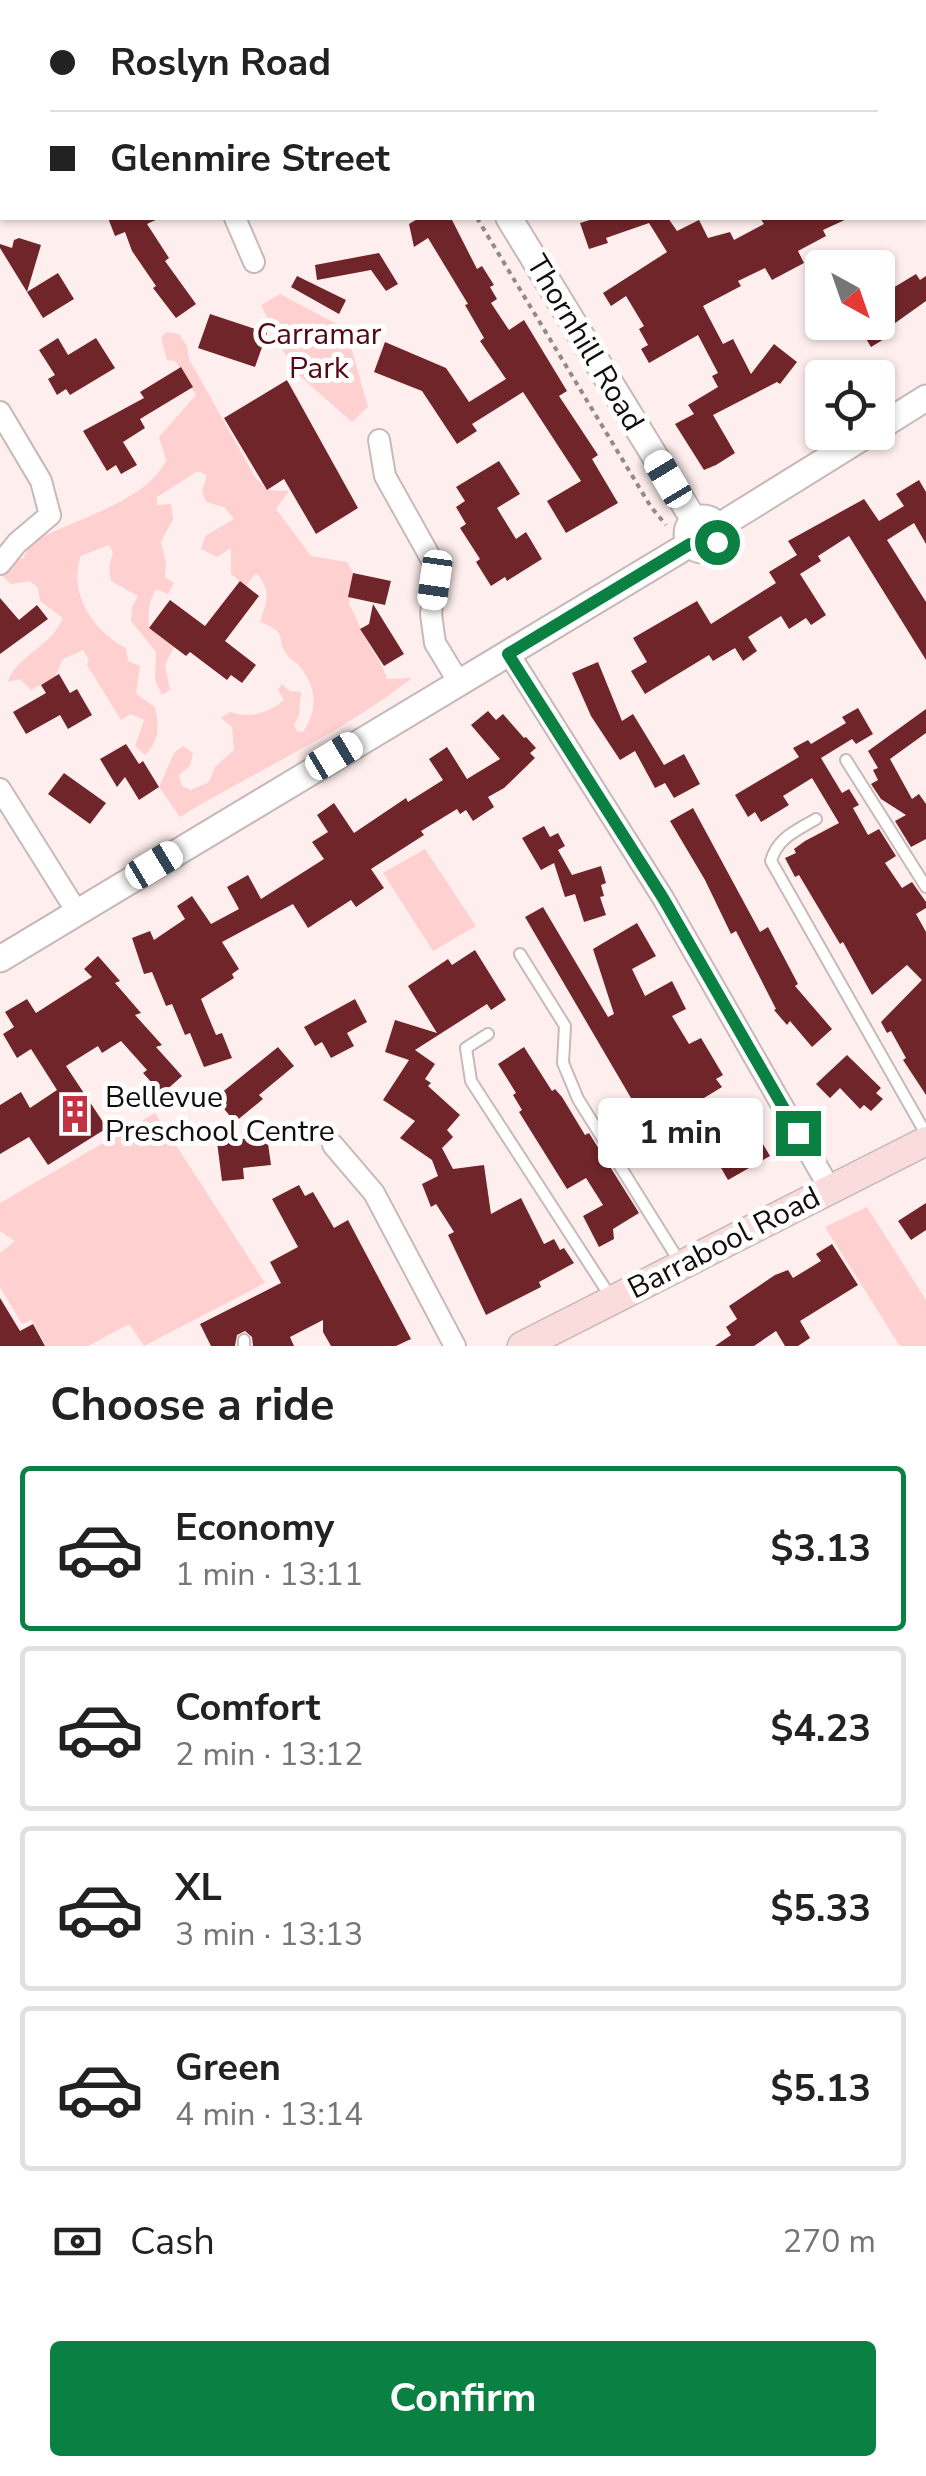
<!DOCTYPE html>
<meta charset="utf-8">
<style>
:root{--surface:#fff;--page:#f6f6f6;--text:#222;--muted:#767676;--line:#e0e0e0;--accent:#0b8043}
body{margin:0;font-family:"Nunito Sans",sans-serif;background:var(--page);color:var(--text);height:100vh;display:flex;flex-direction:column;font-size:38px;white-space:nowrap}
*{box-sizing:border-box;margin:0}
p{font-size:32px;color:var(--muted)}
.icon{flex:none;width:55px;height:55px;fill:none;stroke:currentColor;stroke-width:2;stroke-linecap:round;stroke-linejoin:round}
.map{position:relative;height:1346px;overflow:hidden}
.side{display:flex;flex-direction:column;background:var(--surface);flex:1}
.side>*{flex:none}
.hud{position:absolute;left:0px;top:0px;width:928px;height:220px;box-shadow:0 2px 8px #0004;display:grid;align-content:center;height:220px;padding:0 50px;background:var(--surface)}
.needle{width:65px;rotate:140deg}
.fabs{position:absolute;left:805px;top:250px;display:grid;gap:20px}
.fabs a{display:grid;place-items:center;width:90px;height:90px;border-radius:10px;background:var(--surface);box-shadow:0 2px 8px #0004;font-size:50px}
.end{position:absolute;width:45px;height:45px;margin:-22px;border:12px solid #0b8043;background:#fff;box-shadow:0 0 0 5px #fff}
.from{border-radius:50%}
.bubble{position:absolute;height:70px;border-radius:10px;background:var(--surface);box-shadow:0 2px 8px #0004;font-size:32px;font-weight:700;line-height:70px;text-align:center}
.car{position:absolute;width:30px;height:60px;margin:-30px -15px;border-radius:12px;box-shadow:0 0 8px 2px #0007;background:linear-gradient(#fff 24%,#345 0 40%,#fff 0 76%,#345 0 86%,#fff 0)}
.hud b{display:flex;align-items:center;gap:35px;height:95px;font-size:38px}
.hud b+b{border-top:2px solid var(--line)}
.hud i{width:25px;height:25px;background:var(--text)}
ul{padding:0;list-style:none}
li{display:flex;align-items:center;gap:30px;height:165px;margin:0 20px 15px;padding:0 30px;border:5px solid var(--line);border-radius:10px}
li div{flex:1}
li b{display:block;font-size:38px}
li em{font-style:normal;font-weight:700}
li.current{border-color:var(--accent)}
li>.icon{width:90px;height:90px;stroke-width:1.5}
h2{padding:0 50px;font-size:45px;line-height:120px}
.pay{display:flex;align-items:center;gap:25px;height:110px;padding:0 50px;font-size:38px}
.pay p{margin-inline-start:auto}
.cta{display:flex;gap:20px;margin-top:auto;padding:20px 50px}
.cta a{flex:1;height:115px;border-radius:10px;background:var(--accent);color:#fff;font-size:40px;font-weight:700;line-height:115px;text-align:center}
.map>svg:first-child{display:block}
</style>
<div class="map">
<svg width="926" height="1346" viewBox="0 0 926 1346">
<rect width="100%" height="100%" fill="#feefee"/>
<path fill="#fed0cf" d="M 280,294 L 346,329 L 368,407 L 352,422 L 293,370 L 261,305 Z
M 166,332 L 179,334 L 187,346 L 189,359 L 255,477 L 267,490 L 289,491 L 276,509 L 311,556 L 347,562 L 353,573 L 349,605 C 356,615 358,624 363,634 C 371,650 382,662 387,679 L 412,678 C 341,734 256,770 180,817 L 159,787 L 174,753 L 183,746 L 193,753 L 190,766 L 179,775 L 182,786 L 191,790 L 209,782 L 215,767 L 234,750 L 232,727 L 221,718 L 230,712 C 249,719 269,713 284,700 L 278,690 L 282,684 L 290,691 L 301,692 L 299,715 L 294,725 L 297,731 L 303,732 C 318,711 317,687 300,667 C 297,662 291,660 288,656 C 273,636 292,635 260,622 C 267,601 272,590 256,573 L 246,586 L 231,574 L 231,548 L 217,557 L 201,549 L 205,536 L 234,519 L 224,507 L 206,502 L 202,491 L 207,475 L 198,471 L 157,497 L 157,505 L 171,504 L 173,519 L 161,542 L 166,563 L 165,577 L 174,583 L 168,594 L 156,589 C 149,602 148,612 149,628 L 174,647 L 165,665 L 170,690 L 162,695 L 155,680 L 156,652 L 131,621 L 132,607 L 138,596 L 111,581 L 109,567 L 113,552 L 109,545 L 81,556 C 68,592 92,631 126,648 L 128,661 L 140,666 L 136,694 L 155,707 C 159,726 160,741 145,755 L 135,746 L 144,720 L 131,714 L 121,720 L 87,665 L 89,660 L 83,650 L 63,659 L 55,677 L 31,690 L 20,679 L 8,682 C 14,658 52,646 63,618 L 40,601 L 38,588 L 30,581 L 11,584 L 0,574 L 13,558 L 24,558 L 29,544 C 69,520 147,503 166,460 L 159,437 L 196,395 L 175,361 L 167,360 L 161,338 Z
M 425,849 L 476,926 L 433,951 L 383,873 Z
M 155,1113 L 265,1283 L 144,1346 L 129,1324 L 88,1346 L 46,1346 L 32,1320 L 22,1324 L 0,1287 L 0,1253 L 15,1241 L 0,1231 L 0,1203 Z
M 867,1207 L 926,1300 L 926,1346 L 900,1346 L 825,1227 Z"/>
<path fill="#6f252a" d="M 108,218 L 160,218 L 147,224 L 169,258 L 165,261 L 196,304 L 176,318 L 153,288 L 156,286 L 132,251 L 125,232 L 115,236 Z
M 419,218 L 451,218 L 477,269 L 482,266 L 494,285 L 490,287 L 497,299 L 491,303 L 509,330 L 524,320 L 567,391 L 559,396 L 598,455 L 592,459 L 618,503 L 566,533 L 547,501 L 581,481 L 523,392 L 472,424 L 477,431 L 457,444 L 422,391 L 374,372 L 385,342 L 446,368 L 469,402 L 506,379 L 480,341 L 484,338 L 465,305 L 468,304 L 428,238 L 414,247 L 409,224 Z
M 596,218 L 668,218 L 677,231 L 699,220 L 708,238 L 730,232 L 734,240 L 764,224 L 760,218 L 849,218 L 823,230 L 826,236 L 798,251 L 804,263 L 772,280 L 765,268 L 738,281 L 741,286 L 703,306 L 723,344 L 733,339 L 751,374 L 774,344 L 797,362 L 780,384 L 777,382 L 713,415 L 735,453 L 716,465 L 704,470 L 675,424 L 694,414 L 688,405 L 718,387 L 712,376 L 718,373 L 698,335 L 649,363 L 641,349 L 648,345 L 639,329 L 644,326 L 626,296 L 611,306 L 603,293 L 667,252 L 649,223 L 606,238 L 608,243 L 589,249 L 580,223 Z
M 19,238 L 41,245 L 27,292 L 58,273 L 74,299 L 43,318 L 0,248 L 0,244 L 12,248 L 14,240 Z
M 379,253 L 398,284 L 386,291 L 371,270 L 317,280 L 315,265 Z
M 916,274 L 920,280 L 926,276 L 926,301 L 891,326 L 894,333 L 871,347 L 856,322 L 878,322 L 878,297 Z
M 297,276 L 346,300 L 339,314 L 291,287 Z
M 210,314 L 267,333 L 255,367 L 198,348 Z
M 58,338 L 68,355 L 96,338 L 115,368 L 70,395 L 66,389 L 57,395 L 48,379 L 55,375 L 39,350 Z
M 181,367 L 193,387 L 140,419 L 145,428 L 123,442 L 137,465 L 121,474 L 116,465 L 107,471 L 83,431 L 144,398 L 140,392 Z
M 287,380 L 358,508 L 316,534 L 284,479 L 267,490 L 224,418 Z
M 499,461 L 520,494 L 497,508 L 516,539 L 526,532 L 542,559 L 507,581 L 505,577 L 491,586 L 476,562 L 480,559 L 460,528 L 466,524 L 456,507 L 465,501 L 456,487 Z
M 919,480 L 926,492 L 926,544 L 914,523 L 887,540 L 926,602 L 926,660 L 849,536 L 818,556 L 821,561 L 800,574 L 826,615 L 811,625 L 806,618 L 789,629 L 781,616 L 748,637 L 757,651 L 743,661 L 735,648 L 713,661 L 709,655 L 645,694 L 631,671 L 647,662 L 633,638 L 697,601 L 711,624 L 776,583 L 769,572 L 797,555 L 788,541 L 864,499 L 879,521 L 904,506 L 896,494 Z
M 353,573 L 391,581 L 385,605 L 348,597 Z
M 240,581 L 259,596 L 225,641 L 256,665 L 242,683 L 231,675 L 227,680 L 190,652 L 186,656 L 149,628 L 170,600 L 205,626 Z
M 0,598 L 19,620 L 37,605 L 48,619 L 0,654 Z
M 373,604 L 404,654 L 384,666 L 360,629 L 369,624 Z
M 598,662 L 622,721 L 633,714 L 664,765 L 684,754 L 700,784 L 674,798 L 665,783 L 655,788 L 635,751 L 620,760 L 591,716 L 572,673 Z
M 59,674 L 70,693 L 77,689 L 92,715 L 68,729 L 60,715 L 26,734 L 13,712 L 46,693 L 41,685 Z
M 858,708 L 873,734 L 856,744 L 852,739 L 821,758 L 842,793 L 849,789 L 859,805 L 853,808 L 868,835 L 879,829 L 896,856 L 885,863 L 902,888 L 912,882 L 926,902 L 926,908 L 916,914 L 926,932 L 926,1095 L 903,1060 L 906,1058 L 891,1031 L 887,1033 L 881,1022 L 922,980 L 907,965 L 872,995 L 843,942 L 840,944 L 799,875 L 795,877 L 785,858 L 796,853 L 794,849 L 805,841 L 839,823 L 812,778 L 783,796 L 789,805 L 761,822 L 755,812 L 748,817 L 735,795 L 799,757 L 793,748 L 808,740 L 811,744 L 846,723 L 842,717 Z
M 926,709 L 926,733 L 890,759 L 912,799 L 919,794 L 926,804 L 926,839 L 911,847 L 895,821 L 906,815 L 881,799 L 871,784 L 878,780 L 873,770 L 878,768 L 868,751 Z
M 488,711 L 496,720 L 503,714 L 524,738 L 526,737 L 536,748 L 530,753 L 535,758 L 504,788 L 488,797 L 494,807 L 473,821 L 466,810 L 460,814 L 457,809 L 421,831 L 424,835 L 371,869 L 384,888 L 356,907 L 351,900 L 308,928 L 293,904 L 222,942 L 239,969 L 232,974 L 234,978 L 201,999 L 216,1035 L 222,1033 L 232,1058 L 204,1067 L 190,1033 L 185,1035 L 172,1004 L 166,1006 L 152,972 L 144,974 L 132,938 L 150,931 L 154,940 L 185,919 L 177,906 L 192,896 L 211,924 L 239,909 L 227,887 L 248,875 L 261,899 L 324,859 L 312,842 L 328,832 L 317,815 L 334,803 L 354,833 L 406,798 L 408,802 L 443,780 L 429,759 L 447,747 L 467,779 L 500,759 L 471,725 Z
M 126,744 L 139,764 L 143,761 L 159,787 L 139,800 L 125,777 L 117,787 L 100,759 Z
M 64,773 L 106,803 L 90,824 L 48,794 Z
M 693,808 L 760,932 L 768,927 L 798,984 L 795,986 L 832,1029 L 812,1047 L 790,1021 L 787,1025 L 774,1010 L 776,1009 L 736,931 L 731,934 L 705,880 L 670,821 Z
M 544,826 L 550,837 L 558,833 L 565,846 L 558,850 L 572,875 L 601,866 L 606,883 L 601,885 L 604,896 L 600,897 L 606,915 L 584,922 L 575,894 L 565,897 L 554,863 L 541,870 L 522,838 Z
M 543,907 L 608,1017 L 614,1014 L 593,949 L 637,923 L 656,956 L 632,969 L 645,996 L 672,981 L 686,1009 L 672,1016 L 689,1044 L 701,1038 L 723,1075 L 716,1079 L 722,1087 L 686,1109 L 682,1102 L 653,1119 L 662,1134 L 624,1156 L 604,1124 L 613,1119 L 609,1111 L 631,1098 L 525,917 Z
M 475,950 L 506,1000 L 491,1010 L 487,1004 L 415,1050 L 435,1064 L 425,1079 L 431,1083 L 428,1086 L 460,1115 L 447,1130 L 453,1137 L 442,1148 L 453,1169 L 484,1165 L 491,1214 L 521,1198 L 544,1244 L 554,1239 L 560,1250 L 564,1248 L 574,1263 L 539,1282 L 541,1287 L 486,1315 L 448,1235 L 454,1232 L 436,1204 L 431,1207 L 422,1184 L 438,1176 L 432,1160 L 400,1138 L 415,1121 L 383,1100 L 409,1060 L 385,1052 L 395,1020 L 437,1033 L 408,986 L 448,959 L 452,965 Z
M 98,956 L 120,981 L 115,983 L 141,1013 L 135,1015 L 162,1045 L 156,1047 L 182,1076 L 162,1094 L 143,1073 L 147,1070 L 121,1041 L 102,1053 L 98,1046 L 66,1066 L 107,1128 L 48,1165 L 29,1137 L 0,1154 L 0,1105 L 21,1092 L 30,1108 L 57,1090 L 31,1049 L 17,1058 L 3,1034 L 14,1027 L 5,1012 L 27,999 L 36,1013 L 92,977 L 84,969 Z
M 355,999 L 367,1022 L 347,1033 L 354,1046 L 331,1058 L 322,1042 L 315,1046 L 304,1027 Z
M 278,1047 L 294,1066 L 259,1095 L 263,1099 L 235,1122 L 215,1098 Z
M 524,1047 L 552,1091 L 555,1089 L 562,1097 L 585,1135 L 589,1133 L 639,1213 L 613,1229 L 614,1239 L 599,1247 L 583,1216 L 603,1205 L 586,1178 L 567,1189 L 519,1112 L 522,1110 L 513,1095 L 516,1093 L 498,1064 Z
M 847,1055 L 881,1088 L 876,1093 L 883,1099 L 871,1111 L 864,1105 L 860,1109 L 840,1088 L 830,1098 L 816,1084 Z
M 751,1124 L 770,1156 L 728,1180 L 709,1147 Z
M 267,1136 L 271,1165 L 243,1168 L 244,1179 L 222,1181 L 217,1142 Z
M 299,1185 L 305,1196 L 313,1192 L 334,1228 L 348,1220 L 411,1339 L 396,1346 L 331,1346 L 323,1332 L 323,1320 L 290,1337 L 294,1346 L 253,1346 L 252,1337 L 245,1331 L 237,1335 L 235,1346 L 211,1346 L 200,1324 L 281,1283 L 270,1262 L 298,1247 L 272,1199 Z
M 926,1203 L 926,1230 L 911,1240 L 898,1221 Z
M 832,1244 L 858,1285 L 800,1321 L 810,1338 L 798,1346 L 785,1346 L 776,1331 L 754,1346 L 715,1346 L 731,1335 L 726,1327 L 737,1319 L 729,1306 L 775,1275 L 788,1270 L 793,1278 L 821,1261 L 816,1254 Z
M 0,1298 L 20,1331 L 33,1324 L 45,1346 L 0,1346 Z"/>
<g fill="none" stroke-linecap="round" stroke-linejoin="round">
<g stroke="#c7b9b9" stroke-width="14">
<path id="service" d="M 846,760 L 926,887
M 816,819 C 796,831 777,838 771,861 L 926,1134
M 520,954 L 565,1026 L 563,1063 L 578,1099 L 681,1264
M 488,1034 L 466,1048 L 471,1081 L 612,1299
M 244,1346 L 244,1340"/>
</g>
<g stroke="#c7b9b9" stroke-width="24">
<path id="minor" d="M 88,0 L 90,2
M 235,218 L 254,262
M 0,412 L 41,481 L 50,515 L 17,543 L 0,564
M 379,440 L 385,476 L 433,562 L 435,580 L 431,614 L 435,643 L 458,681
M 509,654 L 663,898 L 830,1189
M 0,789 L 77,912
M 333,1145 L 374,1193 L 455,1346"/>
</g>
<g stroke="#c7b9b9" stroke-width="29">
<path id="tertiary" d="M 378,0 L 379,2
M 509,218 L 694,520
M 878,428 L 926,398
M687 534a16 16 0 1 1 32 0a16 16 0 1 1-32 0Z
M 718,527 L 871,432
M 0,959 L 690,544"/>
</g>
<g stroke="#c7b9b9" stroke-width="31">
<path id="secondary" d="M 522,1346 L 926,1141"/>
</g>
<path stroke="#938988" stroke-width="4" stroke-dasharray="5 5" stroke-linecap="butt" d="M 346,0 L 347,2
M 477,218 L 651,507 L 666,525"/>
<use href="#service" stroke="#fff" stroke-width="10"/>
<use href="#minor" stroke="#fff" stroke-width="20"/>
<use href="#tertiary" stroke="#fff" stroke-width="25"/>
<use href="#secondary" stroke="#fadcdc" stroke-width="28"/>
</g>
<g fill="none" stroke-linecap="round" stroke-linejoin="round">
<path stroke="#0b8043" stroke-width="12" d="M 717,542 L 704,550 L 690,544 L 508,654 L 663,898 L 798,1133"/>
</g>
<defs>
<g id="building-bare" transform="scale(3)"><path d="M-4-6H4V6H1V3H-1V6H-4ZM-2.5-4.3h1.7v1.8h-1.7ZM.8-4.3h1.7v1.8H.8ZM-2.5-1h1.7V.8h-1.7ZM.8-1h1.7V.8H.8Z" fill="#c23243" stroke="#fff" stroke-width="2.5" paint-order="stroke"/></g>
</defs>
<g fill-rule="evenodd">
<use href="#building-bare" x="75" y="1114"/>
</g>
<g text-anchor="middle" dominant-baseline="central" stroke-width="10" stroke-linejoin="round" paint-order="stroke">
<g font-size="30" fill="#550714" stroke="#fff">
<text x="319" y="334">Carramar<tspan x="319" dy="34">Park</tspan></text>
</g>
<g font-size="30" fill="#130e0e" stroke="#fff">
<text transform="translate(585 343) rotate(59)">Thornhill Road</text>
<text transform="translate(724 1243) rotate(-27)">Barrabool Road</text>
</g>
<g font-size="30" fill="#130e0e" stroke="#fff" text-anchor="start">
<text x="105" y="1097">Bellevue<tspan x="105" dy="34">Preschool Centre</tspan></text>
</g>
</g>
</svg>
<div class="fabs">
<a><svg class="needle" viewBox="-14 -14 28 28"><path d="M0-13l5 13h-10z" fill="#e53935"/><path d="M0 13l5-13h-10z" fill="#767676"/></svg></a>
<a><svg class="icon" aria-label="locate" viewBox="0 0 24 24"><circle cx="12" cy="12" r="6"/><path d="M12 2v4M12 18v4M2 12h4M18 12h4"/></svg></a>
</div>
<i class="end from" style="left:717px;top:542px"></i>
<i class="end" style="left:798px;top:1133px"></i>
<div class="bubble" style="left:598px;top:1098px;width:165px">1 min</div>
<i class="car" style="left:668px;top:479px;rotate:329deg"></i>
<i class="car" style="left:435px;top:580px;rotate:188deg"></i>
<i class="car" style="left:334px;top:756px;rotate:59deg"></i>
<i class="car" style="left:154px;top:865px;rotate:59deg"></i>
<div class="hud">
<b><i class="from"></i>Roslyn Road</b>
<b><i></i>Glenmire Street</b>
</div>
</div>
<section class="side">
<h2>Choose a ride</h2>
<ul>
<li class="current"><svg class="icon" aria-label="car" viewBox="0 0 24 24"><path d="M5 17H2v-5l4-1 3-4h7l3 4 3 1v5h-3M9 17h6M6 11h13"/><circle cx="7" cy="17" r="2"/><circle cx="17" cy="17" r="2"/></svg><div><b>Economy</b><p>1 min · 13:11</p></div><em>$3.13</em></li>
<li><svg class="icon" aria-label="car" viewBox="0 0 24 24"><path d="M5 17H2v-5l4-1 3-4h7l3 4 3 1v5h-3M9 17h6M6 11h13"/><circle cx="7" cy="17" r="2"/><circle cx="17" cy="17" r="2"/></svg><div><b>Comfort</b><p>2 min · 13:12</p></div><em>$4.23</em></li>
<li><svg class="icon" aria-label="car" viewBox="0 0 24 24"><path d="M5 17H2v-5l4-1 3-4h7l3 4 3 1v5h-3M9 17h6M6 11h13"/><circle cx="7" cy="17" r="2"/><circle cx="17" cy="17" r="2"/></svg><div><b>XL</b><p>3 min · 13:13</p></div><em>$5.33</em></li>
<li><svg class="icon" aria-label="car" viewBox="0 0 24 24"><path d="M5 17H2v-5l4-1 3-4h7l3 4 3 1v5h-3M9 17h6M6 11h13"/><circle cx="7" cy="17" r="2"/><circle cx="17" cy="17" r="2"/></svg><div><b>Green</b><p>4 min · 13:14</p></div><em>$5.13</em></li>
</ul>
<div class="pay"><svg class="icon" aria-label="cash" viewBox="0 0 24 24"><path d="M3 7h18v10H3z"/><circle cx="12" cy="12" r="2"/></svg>Cash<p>270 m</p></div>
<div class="cta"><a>Confirm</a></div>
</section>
